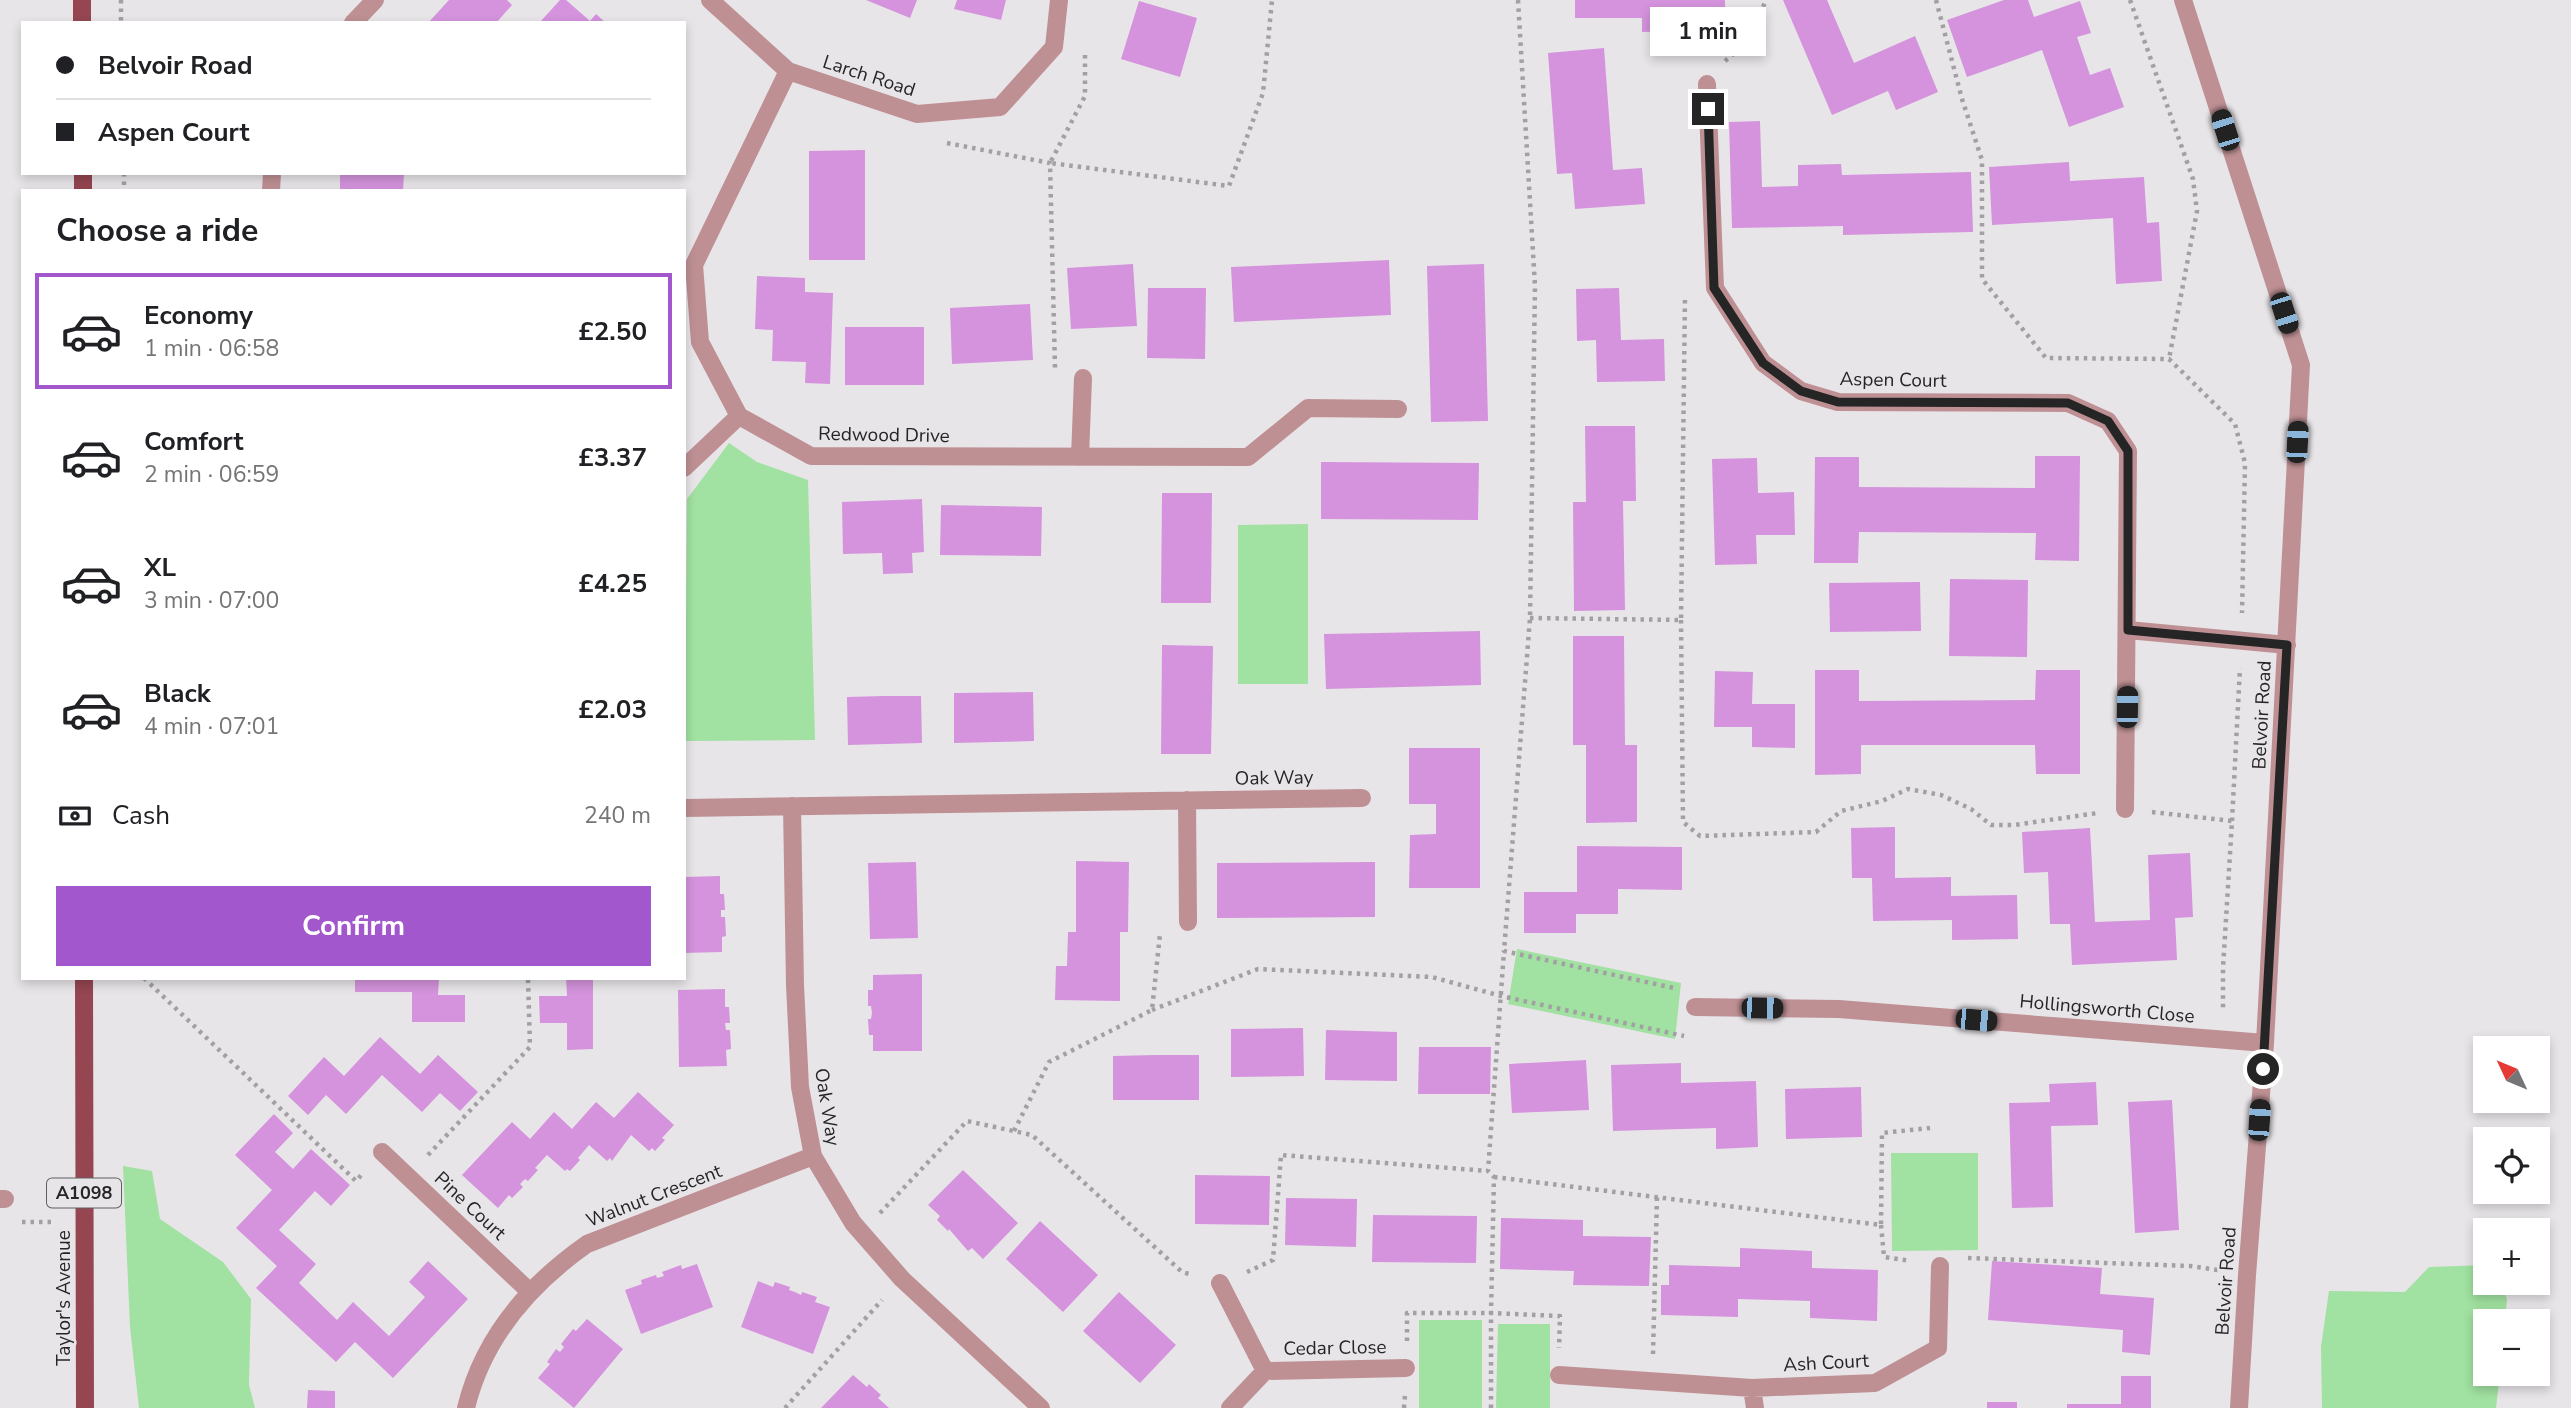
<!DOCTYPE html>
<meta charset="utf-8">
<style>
:root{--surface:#fff;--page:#f2f2f2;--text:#202124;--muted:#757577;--line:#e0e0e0;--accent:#a258cc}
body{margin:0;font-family:"Nunito Sans",sans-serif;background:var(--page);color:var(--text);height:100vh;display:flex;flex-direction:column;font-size:26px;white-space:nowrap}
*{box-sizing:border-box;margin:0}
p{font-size:23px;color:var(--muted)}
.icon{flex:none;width:38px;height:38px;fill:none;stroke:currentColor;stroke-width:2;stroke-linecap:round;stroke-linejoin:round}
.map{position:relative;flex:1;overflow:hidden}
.side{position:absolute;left:21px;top:189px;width:665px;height:791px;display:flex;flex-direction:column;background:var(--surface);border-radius:0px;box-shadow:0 4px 10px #0003}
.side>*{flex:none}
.hud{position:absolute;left:21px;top:21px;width:665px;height:154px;border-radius:0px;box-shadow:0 4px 10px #0003;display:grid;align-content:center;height:154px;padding:0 35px;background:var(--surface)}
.needle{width:46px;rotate:314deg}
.controls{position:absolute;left:2473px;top:1036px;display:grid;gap:14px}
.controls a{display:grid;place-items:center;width:77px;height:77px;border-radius:0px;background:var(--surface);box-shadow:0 4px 10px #0003;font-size:35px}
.end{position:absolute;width:32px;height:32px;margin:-16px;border:9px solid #262526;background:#fff;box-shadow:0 0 0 4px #fff}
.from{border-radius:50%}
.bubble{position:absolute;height:49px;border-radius:0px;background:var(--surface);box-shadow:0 4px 10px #0003;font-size:23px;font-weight:700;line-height:49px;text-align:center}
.car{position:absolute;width:21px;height:42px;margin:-21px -10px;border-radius:9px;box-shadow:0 0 5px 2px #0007;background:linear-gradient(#222 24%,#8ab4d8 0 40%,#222 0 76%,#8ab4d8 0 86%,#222 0)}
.hud b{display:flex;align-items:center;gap:24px;height:66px;font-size:26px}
.hud b+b{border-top:2px solid var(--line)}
.hud i{width:18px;height:18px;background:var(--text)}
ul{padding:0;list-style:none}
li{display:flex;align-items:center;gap:21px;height:116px;margin:0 14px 10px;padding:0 21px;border:4px solid transparent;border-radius:0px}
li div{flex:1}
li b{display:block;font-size:26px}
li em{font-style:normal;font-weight:700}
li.active{border-color:var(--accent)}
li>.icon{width:63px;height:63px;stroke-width:1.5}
h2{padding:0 35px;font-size:32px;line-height:84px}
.pay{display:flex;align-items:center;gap:18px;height:77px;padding:0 35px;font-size:26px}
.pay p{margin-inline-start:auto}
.action{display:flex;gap:14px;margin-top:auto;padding:14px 35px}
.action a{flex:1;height:80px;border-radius:0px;background:var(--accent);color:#fff;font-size:28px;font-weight:700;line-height:80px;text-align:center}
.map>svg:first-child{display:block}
</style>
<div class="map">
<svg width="2571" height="1408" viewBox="0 0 2571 1408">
<rect width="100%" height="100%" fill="#e8e5e9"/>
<path fill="#a1e1a1" d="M 729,443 L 757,462 L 808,480 L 815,740 L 685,741 L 687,499 Z
M 1308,524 L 1308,684 L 1238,684 L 1238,525 Z
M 1517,949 L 1681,983 L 1675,1039 L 1508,1004 Z
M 1891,1153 L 1978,1153 L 1978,1250 L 1892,1251 Z
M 123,1166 L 152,1171 L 160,1219 L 223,1262 L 251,1299 L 249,1385 L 255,1408 L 139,1408 L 130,1327 Z
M 2485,1265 L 2485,1283 L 2500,1283 L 2507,1299 L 2505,1321 L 2485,1321 L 2485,1374 L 2500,1374 L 2496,1408 L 2322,1408 L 2321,1347 L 2329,1291 L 2405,1292 L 2429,1267 Z
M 1419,1320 L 1482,1320 L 1482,1408 L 1419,1408 Z
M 1498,1324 L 1550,1324 L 1550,1408 L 1496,1408 Z"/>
<path fill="#d493dc" d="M 449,0 L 507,0 L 512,5 L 496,23 L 428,23 Z
M 560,0 L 566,0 L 590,21 L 596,14 L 606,23 L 544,23 L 541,21 Z
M 866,0 L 917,0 L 910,18 Z
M 957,0 L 1006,0 L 1001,20 L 954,9 Z
M 1575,0 L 1725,0 L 1725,17 L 1684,18 L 1684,31 L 1642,32 L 1642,18 L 1575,18 Z
M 1783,0 L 1827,0 L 1854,63 L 1915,36 L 1938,92 L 1896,110 L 1888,91 L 1832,115 Z
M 2004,0 L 2028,0 L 2034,17 L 2080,1 L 2091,33 L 2077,37 L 2090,75 L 2110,68 L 2124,107 L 2069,127 L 2042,50 L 1967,77 L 1947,20 Z
M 1139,1 L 1197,18 L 1180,77 L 1121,59 Z
M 1604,48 L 1613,170 L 1642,168 L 1645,204 L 1575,209 L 1572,173 L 1557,174 L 1548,53 Z
M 1760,121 L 1762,187 L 1798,186 L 1798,165 L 1841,164 L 1842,175 L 1971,172 L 1973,232 L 1843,235 L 1843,226 L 1732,228 L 1729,122 Z
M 865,150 L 865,260 L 809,260 L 809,151 Z
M 2069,162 L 2070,181 L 2144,177 L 2147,223 L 2159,222 L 2162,281 L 2116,284 L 2113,218 L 1992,225 L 1989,167 Z
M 340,173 L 404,173 L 403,191 L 340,191 Z
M 1389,260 L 1391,315 L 1234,322 L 1231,267 Z
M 1133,264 L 1137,326 L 1071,329 L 1067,268 Z
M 1484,264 L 1488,421 L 1431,422 L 1427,266 Z
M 757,276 L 805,278 L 805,292 L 833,293 L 830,384 L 805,383 L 806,362 L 772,361 L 773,330 L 755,329 Z
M 1148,288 L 1206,288 L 1205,359 L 1147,358 Z
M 1619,288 L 1621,340 L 1664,339 L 1665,381 L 1597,382 L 1596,340 L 1577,341 L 1576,289 Z
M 1030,304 L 1033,360 L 952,364 L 950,308 Z
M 845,327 L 924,327 L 924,385 L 845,385 Z
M 1585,426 L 1635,426 L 1636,501 L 1623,501 L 1625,610 L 1574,611 L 1573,502 L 1586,502 Z
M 2035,456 L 2080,456 L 2079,561 L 2035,560 L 2036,533 L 1859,532 L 1858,563 L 1814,563 L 1815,457 L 1859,457 L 1859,487 L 2035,488 Z
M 1757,458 L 1758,493 L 1794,492 L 1795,535 L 1756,535 L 1757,564 L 1715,565 L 1712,459 Z
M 1321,462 L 1479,463 L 1478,520 L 1321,519 Z
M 1162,493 L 1212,493 L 1211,603 L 1161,603 Z
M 922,499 L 924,552 L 912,553 L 913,573 L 883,574 L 882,553 L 843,554 L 842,502 Z
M 941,505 L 1042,507 L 1041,556 L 940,555 Z
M 1950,579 L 2028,580 L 2027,657 L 1949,656 Z
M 1920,582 L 1921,631 L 1830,632 L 1829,583 Z
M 1480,631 L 1481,685 L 1326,689 L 1324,634 Z
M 1573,636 L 1624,636 L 1625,745 L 1637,745 L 1637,822 L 1586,823 L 1586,745 L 1573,745 Z
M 1162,645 L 1213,646 L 1211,754 L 1161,754 Z
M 1815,670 L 1859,670 L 1859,701 L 2035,700 L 2036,670 L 2080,670 L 2080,774 L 2036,774 L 2035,745 L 1861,745 L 1861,774 L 1815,775 Z
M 1715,671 L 1753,672 L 1752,704 L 1795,704 L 1795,748 L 1752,747 L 1752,727 L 1714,727 Z
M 1033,692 L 1034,741 L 954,743 L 954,693 Z
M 884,696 L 921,696 L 922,743 L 848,745 L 847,697 Z
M 1409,748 L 1480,748 L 1480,888 L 1409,888 L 1410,835 L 1436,834 L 1436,804 L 1409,804 Z
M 1895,827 L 1895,878 L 1951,877 L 1951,896 L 2017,895 L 2018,939 L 1952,940 L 1952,920 L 1873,921 L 1872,878 L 1852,878 L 1851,828 Z
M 2090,828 L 2095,922 L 2150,920 L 2148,855 L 2190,853 L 2193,917 L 2175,918 L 2177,960 L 2072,965 L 2070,924 L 2050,924 L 2048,872 L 2024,873 L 2022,832 Z
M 1577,846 L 1682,847 L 1682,890 L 1618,889 L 1618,914 L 1576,914 L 1576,933 L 1524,933 L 1524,892 L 1577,892 Z
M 1076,861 L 1129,862 L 1128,932 L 1120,932 L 1120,1001 L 1055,1000 L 1056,966 L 1067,966 L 1068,932 L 1076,932 Z
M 916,862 L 918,938 L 870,939 L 868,863 Z
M 1375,862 L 1375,917 L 1217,918 L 1217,863 Z
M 720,876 L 720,894 L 724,894 L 725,910 L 721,910 L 721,917 L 725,917 L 726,936 L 722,937 L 722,952 L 684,953 L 684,877 Z
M 922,974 L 922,1051 L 873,1051 L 873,1035 L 869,1035 L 868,1019 L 871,1019 L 872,1013 L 871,1006 L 868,1006 L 868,990 L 873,990 L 873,975 Z
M 355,978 L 439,978 L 438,995 L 465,995 L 465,1022 L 412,1022 L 412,992 L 355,992 Z
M 566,978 L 593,978 L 593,1049 L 567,1050 L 567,1023 L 540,1023 L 539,996 L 567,996 Z
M 725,989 L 725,1007 L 729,1007 L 730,1023 L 725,1023 L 726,1030 L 730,1030 L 731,1049 L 726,1050 L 727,1066 L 679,1067 L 678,990 Z
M 1303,1028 L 1304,1076 L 1231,1077 L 1231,1029 Z
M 1326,1030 L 1397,1032 L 1397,1081 L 1325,1080 Z
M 380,1037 L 420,1074 L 438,1055 L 478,1092 L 460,1111 L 440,1093 L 422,1112 L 382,1075 L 346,1114 L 326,1095 L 308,1115 L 288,1096 L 324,1057 L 344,1076 Z
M 1419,1047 L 1491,1047 L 1490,1094 L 1418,1094 Z
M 1156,1055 L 1199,1055 L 1199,1100 L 1113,1100 L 1113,1056 Z
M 1586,1060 L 1589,1110 L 1512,1113 L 1509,1064 Z
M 1681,1063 L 1681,1083 L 1756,1081 L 1758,1147 L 1716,1149 L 1716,1128 L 1613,1131 L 1611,1065 Z
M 2096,1082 L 2098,1125 L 2051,1126 L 2053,1207 L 2012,1208 L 2009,1103 L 2050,1102 L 2049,1084 Z
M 1861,1087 L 1862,1137 L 1786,1139 L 1785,1089 Z
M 638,1092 L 674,1125 L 662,1138 L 665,1140 L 655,1151 L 652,1148 L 649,1151 L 631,1135 L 612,1161 L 610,1158 L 607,1161 L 589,1145 L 578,1158 L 580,1160 L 570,1171 L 567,1169 L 565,1171 L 547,1155 L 535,1168 L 538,1170 L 528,1181 L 525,1179 L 520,1184 L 523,1187 L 512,1198 L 509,1195 L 498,1208 L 462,1175 L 512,1122 L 530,1139 L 554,1112 L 572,1129 L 596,1102 L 614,1118 Z
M 2172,1100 L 2179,1230 L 2135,1233 L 2128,1102 Z
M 274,1114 L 293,1133 L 275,1152 L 293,1169 L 311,1149 L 350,1185 L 331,1206 L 315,1191 L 279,1230 L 316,1264 L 299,1283 L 337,1320 L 353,1302 L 389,1336 L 425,1297 L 409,1282 L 428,1261 L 468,1299 L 393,1378 L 355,1342 L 336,1362 L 256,1288 L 277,1266 L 236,1228 L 272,1190 L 235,1155 Z
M 963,1170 L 1018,1223 L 983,1259 L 972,1248 L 968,1251 L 949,1229 L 948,1231 L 937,1220 L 940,1216 L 928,1205 Z
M 1195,1175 L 1270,1176 L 1269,1225 L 1195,1224 Z
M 1286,1198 L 1357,1199 L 1356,1247 L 1285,1245 Z
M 1373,1215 L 1477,1216 L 1476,1263 L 1372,1262 Z
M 1501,1218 L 1583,1220 L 1583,1236 L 1651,1237 L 1649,1286 L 1573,1285 L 1574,1271 L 1500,1269 Z
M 1040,1221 L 1098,1275 L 1063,1312 L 1006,1259 Z
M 1740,1248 L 1812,1251 L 1812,1268 L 1878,1270 L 1877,1321 L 1810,1318 L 1810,1301 L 1738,1299 L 1738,1317 L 1661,1315 L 1661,1285 L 1669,1285 L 1669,1265 L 1740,1267 Z
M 1992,1261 L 2102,1268 L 2100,1294 L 2154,1298 L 2150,1355 L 2122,1352 L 2123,1330 L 1988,1320 Z
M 697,1264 L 713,1307 L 641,1334 L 625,1290 L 642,1284 L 641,1280 L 656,1275 L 657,1278 L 664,1276 L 662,1272 L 681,1265 L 682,1269 Z
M 758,1281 L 773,1287 L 775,1282 L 790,1287 L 789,1290 L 795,1292 L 801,1295 L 802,1292 L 817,1297 L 815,1302 L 830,1307 L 813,1354 L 741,1327 Z
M 1119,1292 L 1176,1345 L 1140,1383 L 1083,1331 Z
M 587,1319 L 623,1349 L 574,1408 L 538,1378 L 550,1364 L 547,1362 L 556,1349 L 560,1352 L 564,1347 L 561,1344 L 573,1329 L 576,1331 Z
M 853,1375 L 867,1387 L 869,1384 L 881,1395 L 878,1398 L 889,1408 L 821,1408 Z
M 2121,1376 L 2151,1376 L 2151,1408 L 2067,1408 L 2067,1404 L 2121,1404 Z
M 308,1390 L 335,1391 L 335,1408 L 307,1408 Z
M 1987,1402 L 2017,1402 L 2017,1408 L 1987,1408 Z"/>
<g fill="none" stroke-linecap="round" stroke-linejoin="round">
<path stroke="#a2a0a3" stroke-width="4.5" stroke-dasharray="3.5 5" stroke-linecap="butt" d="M 121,0 L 121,23
M 1518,0 L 1535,286 L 1530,618 L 1504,951 L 1674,988
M 1936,0 L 1962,99 L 1982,160 L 1982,279 L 2046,358 L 2169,359 L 2235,424 L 2245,463 L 2242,613
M 2130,0 L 2193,179 L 2197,211 L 2169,359
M 1085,55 L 1085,96 L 1050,163 L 1229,186 L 1263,93 L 1272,0
M 1725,61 L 1748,42 L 1766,0
M 947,143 L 1050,163 L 1055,368
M 124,173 L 124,191
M 1530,618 L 1681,620 L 1685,296
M 1681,620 L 1683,822 L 1700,836 L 1816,832 L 1841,811 L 1882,801 L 1908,789 L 1941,795 L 1971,809 L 1991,825 L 2014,825 L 2098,813
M 2152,812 L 2232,821 L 2223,968 L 2223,1011
M 2232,821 L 2240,668
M 144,978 L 356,1181 L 363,1173
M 1152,1010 L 1258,969 L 1432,977 L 1501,996 L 1684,1036
M 1014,1131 L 1049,1062 L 1152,1010 L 1160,934
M 428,1155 L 530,1047 L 528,978
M 1494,1177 L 1881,1225 L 1882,1133 L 1930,1128
M 880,1213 L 967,1121 L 1032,1135 L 1182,1272 L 1193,1275
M 22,1222 L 55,1222
M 1881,1225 L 1884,1257 L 1911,1261
M 1968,1258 L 2190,1266 L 2218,1270
M 1247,1272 L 1273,1260 L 1281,1155 L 1488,1171
M 1407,1341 L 1407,1313 L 1491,1313 L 1494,1177 L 1488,1171 L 1504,951
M 1653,1354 L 1657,1197
M 785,1408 L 882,1300
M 1404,1408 L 1405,1395
M 1491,1408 L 1491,1313 L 1560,1316 L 1559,1348"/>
<path stroke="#be9094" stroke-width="18" d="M 684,468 L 739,416"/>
<path stroke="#be9094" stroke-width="18" d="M 710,0 L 788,71 L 917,114 L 1000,107 L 1054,47 L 1059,0
M 2183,0 L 2301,365 L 2265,1043 L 2247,1275 L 2239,1408
M 353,23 L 375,0
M 788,71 L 694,265 L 700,342 L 739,416 L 811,456 L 1248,457 L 1308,408 L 1398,409
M 1707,84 L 1715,288 L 1763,363 L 1801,391 L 1838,402 L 2068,403 L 2108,421 L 2128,451 L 2125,809
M 271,191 L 272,173
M 1080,457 L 1083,378
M 2128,630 L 2287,645
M 1187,800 L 1188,922
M 792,806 L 795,985 L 800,1087 L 813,1156 L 853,1223 L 902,1279 L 1041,1408
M 684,808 L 1362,798
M 1695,1007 L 1839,1009 L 2265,1043
M 382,1152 L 529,1291
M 0,1199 L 5,1199
M 1220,1283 L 1265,1371
M 1559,1375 L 1752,1388 L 1875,1383 L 1938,1348 L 1940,1266
M 1752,1388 L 1755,1408
M 466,1408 C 483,1338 530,1284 587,1244 L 813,1156
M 1230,1408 L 1265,1371 L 1406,1368"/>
<path stroke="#954650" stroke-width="18" d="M 82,0 L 82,23
M 83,173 L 83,191
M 84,978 L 85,1408"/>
</g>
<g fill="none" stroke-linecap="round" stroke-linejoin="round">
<path stroke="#262526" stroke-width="9" d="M 1708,109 L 1714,288 L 1763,363 L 1801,391 L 1838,402 L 2068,403 L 2108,421 L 2128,451 L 2128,630 L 2287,645 L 2263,1069"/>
</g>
<g text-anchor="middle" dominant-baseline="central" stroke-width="5" stroke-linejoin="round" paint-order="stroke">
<rect fill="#e8e5e9" stroke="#605f60" stroke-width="2" x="47" y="1178.5" width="74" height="29" rx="5"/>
<g font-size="18" font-weight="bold" fill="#262526">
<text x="84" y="1193">A1098</text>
</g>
<g font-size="19" fill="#262526" stroke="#e8e5e9">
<text transform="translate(869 76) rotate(18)">Larch Road</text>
<text transform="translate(1893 380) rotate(1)">Aspen Court</text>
<text transform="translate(884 435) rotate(1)">Redwood Drive</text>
<text transform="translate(2262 715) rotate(-87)">Belvoir Road</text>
<text transform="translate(1274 778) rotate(-1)">Oak Way</text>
<text transform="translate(2107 1009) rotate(5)">Hollingsworth Close</text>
<text transform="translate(827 1107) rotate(81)">Oak Way</text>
<text transform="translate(654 1196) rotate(-21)">Walnut Crescent</text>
<text transform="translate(470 1206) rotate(43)">Pine Court</text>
<text transform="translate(2226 1281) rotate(-86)">Belvoir Road</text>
<text transform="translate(64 1298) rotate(-90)">Taylor's Avenue</text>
<text transform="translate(1335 1348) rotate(-1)">Cedar Close</text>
<text transform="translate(1826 1363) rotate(-3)">Ash Court</text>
</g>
</g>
</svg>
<div class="controls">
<a><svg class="needle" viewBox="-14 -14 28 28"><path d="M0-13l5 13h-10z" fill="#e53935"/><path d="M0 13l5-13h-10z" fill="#757577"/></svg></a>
<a><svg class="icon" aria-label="locate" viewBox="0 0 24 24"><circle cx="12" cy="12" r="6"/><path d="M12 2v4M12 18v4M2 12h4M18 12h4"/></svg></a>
<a>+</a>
<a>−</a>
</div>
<i class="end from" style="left:2263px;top:1069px"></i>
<i class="end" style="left:1708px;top:109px"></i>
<div class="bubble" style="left:1650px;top:7px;width:116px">1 min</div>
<i class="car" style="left:2225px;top:130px;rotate:342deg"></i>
<i class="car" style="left:2284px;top:313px;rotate:162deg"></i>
<i class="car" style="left:2297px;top:442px;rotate:3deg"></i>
<i class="car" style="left:2127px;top:707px;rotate:1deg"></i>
<i class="car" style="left:1762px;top:1008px;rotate:91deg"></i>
<i class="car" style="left:1976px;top:1020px;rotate:95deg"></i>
<i class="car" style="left:2259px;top:1120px;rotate:4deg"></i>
<div class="hud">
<b><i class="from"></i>Belvoir Road</b>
<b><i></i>Aspen Court</b>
</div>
<section class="side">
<h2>Choose a ride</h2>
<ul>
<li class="active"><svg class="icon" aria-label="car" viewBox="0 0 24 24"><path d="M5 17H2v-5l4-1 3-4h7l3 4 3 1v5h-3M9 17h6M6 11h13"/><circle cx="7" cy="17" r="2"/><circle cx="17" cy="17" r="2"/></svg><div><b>Economy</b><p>1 min · 06:58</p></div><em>£2.50</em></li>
<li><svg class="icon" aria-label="car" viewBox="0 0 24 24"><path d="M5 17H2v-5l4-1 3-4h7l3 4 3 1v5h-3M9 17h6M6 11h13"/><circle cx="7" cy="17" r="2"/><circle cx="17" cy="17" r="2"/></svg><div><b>Comfort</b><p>2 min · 06:59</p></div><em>£3.37</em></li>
<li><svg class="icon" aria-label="car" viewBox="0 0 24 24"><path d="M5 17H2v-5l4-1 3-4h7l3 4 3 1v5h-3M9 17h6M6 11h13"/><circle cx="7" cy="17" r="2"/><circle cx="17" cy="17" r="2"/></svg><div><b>XL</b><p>3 min · 07:00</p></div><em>£4.25</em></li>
<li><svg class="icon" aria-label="car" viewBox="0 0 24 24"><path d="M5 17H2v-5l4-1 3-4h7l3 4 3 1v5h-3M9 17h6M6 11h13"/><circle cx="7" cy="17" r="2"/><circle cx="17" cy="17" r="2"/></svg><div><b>Black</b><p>4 min · 07:01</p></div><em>£2.03</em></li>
</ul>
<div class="pay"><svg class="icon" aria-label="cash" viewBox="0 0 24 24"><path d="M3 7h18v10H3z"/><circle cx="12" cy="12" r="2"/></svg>Cash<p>240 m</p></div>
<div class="action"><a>Confirm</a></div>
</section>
</div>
